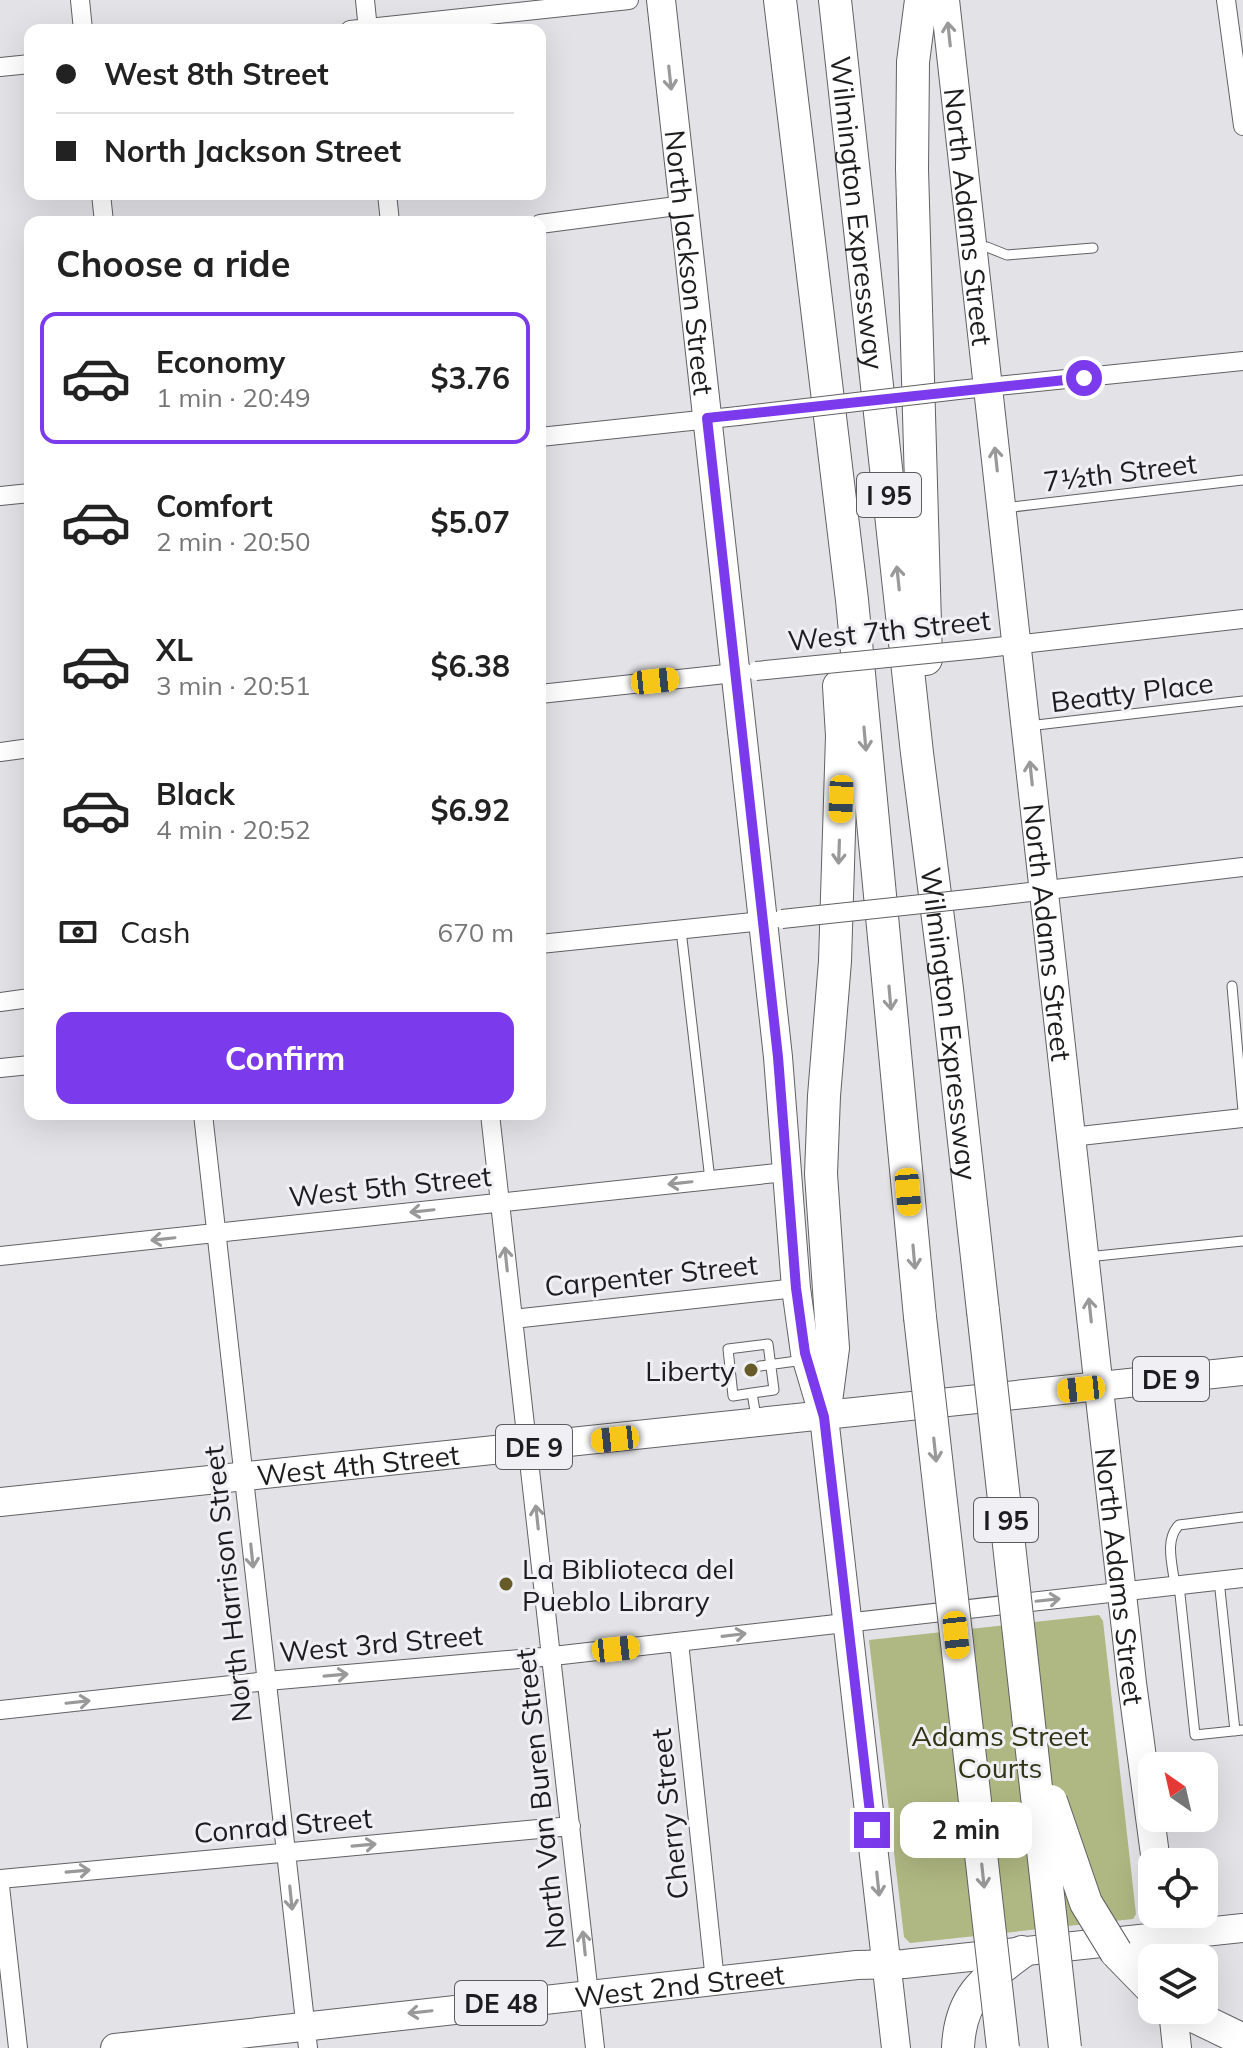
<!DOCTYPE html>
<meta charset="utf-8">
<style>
:root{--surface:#fff;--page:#f2f2f2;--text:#222;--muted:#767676;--line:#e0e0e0;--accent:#7c3aed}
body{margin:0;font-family:Mulish,sans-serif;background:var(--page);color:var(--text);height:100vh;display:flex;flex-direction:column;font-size:30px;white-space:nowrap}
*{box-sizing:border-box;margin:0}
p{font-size:26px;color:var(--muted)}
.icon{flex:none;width:44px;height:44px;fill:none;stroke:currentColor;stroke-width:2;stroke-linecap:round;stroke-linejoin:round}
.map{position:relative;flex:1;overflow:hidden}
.side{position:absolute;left:24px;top:216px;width:522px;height:904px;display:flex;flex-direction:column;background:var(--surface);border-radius:16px;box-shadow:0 8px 32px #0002}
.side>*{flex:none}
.top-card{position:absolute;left:24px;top:24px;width:522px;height:176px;border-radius:16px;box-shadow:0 8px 32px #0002;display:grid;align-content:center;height:176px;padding:0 32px;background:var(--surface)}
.needle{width:52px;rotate:326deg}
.fabs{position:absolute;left:1138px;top:1752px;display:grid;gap:16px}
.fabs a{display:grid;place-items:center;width:80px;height:80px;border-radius:16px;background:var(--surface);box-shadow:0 8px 32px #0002;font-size:40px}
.end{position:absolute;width:36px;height:36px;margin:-18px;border:10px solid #7c3aed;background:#fff;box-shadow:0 0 0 4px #fff}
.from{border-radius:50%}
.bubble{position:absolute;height:56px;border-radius:16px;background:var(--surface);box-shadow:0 8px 32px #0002;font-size:26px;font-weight:700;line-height:56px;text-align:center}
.car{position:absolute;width:24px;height:48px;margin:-24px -12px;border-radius:10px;box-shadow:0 0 6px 2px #0007;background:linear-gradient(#f5c518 24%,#345 0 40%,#f5c518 0 76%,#345 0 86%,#f5c518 0)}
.top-card b{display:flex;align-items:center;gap:28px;height:76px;font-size:30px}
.top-card b+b{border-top:2px solid var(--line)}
.top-card i{width:20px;height:20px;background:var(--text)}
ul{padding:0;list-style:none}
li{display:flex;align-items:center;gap:24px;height:132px;margin:0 16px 12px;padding:0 16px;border:4px solid transparent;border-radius:16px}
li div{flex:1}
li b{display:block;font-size:30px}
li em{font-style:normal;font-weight:700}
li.current{border-color:var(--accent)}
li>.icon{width:72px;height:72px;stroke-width:1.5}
h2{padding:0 32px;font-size:36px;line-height:96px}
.pay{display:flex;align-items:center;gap:20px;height:88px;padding:0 32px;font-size:30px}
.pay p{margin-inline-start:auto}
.cta{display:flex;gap:16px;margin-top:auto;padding:16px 32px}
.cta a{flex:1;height:92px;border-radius:16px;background:var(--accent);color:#fff;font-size:32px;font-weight:700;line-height:92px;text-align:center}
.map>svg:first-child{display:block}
</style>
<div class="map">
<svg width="1243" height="2048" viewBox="0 0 1243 2048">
<rect width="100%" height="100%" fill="#e3e2e6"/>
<path fill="#afb782" d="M 1099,1615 L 1103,1621 L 1136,1914 L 1133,1919 L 910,1943 L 904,1937 L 869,1640 Z"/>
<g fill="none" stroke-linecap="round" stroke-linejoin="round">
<g stroke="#616164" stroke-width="11">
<path id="lane" d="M 976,246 L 987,247 L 1007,255 L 1093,248
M 1004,508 L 1243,480
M 1028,726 L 1243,701
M 681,930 L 710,1180
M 1232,986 L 1243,1111
M 1087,1257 L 1243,1241
M 760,1366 L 804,1360
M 752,1393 L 733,1396 L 728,1349 L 768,1344 L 774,1390 L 752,1393 L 756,1417
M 1219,1580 L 1235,1731
M 1179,1585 L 1195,1735 L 1243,1730
M 1175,1586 C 1173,1566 1164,1540 1179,1525 L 1243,1517"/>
</g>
<g stroke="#616164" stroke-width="20">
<path id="street" d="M 80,0 L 83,30
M 365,0 L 368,30
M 1226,0 L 1243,126
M 350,30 L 629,0
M 0,67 L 30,64
M 101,194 L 104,222
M 387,194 L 390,222
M 540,224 L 684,205
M 958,390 L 1243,361
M 540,437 L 738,416
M 0,496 L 30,493
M 978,649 L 1243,619
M 540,694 L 744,672
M 0,752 L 30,748
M 987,897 L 1243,867
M 540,944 L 772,920
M 0,1002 L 30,998
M 0,1068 L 30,1065
M 203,1114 L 308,2048
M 490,1114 L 595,2048
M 1071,1137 L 1243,1118
M 0,1256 L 786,1172
M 513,1319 L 796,1288
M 679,1642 L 715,1981
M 0,1710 L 267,1681 L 553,1656 L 1243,1578
M 0,1879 L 571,1826
M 0,1886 L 18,2048"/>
</g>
<g stroke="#616164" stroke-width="30">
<g id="primary">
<path id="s1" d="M 661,0 L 778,1057 L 796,1288 L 805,1353 L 824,1417 L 896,2048"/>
<path id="s2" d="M 945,0 L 1102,1416 L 1132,1683 L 1156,1862"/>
<path id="s3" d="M 0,1502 L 1243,1371"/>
<path d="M 1162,1914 L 1167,1958"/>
<path d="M 1173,2010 L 1177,2048"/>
<path id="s4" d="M 115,2048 L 857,1965 L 904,1964 L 1243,1928"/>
</g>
</g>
<g stroke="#616164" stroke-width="34">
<g id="highway">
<path d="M 780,0 L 852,600 L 920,1317"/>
<path id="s5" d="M 835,0 L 917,753 L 947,989 L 983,1311"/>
<path d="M 921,0 L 913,62 L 912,169 L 926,659"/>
<path d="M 824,1417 L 833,1348 L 821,1174 L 824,1096 L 835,961 L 842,736 L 839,686"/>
<path d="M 1116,1952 L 1152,1989"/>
<path d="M 1181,2010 L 1243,2040"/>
<path d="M 958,2048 C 960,1997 984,1980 1022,1952"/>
</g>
</g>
<use href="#lane" stroke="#fff" stroke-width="9"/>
<use href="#street" stroke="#fff" stroke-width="18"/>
<use href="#primary" stroke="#fff" stroke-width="28"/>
<use href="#highway" stroke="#fff" stroke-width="32"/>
<g stroke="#616164" stroke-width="20" stroke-linecap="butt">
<path id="street-bridge" d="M 738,416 L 958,390
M 756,671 L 978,649
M 782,919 L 987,897"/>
</g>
<g stroke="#616164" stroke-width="34" stroke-linecap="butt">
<path id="highway-bridge" d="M 983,1311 L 1065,2048
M 920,1317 L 1003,2048
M 1051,1801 L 1086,1903 L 1116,1952"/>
</g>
<use href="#street-bridge" stroke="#fff" stroke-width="18"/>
<use href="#highway-bridge" stroke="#fff" stroke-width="32"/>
</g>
<defs><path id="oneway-shaft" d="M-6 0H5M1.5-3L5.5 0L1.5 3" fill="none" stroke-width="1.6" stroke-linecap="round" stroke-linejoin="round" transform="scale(2)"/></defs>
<g stroke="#99999a">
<use href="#oneway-shaft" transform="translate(949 34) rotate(-96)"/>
<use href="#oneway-shaft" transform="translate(670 78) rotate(84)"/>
<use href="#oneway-shaft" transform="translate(996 459) rotate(-96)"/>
<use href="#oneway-shaft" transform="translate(898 578) rotate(-96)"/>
<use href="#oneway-shaft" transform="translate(865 739) rotate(85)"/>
<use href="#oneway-shaft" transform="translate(1031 773) rotate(-96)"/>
<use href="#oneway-shaft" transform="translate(839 852) rotate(92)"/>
<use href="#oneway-shaft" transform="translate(890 998) rotate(85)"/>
<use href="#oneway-shaft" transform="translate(680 1183) rotate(174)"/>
<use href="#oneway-shaft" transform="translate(422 1211) rotate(174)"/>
<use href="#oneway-shaft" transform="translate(163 1239) rotate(174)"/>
<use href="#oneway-shaft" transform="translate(914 1257) rotate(85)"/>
<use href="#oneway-shaft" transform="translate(506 1259) rotate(-96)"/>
<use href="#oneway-shaft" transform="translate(1090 1310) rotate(-96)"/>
<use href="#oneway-shaft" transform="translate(935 1450) rotate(84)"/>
<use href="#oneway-shaft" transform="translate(537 1517) rotate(-96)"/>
<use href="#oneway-shaft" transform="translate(252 1556) rotate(84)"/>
<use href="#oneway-shaft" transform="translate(1048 1600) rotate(-6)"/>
<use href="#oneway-shaft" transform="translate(734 1635) rotate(-7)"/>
<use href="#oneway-shaft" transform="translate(336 1675) rotate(-5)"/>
<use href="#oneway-shaft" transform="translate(78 1702) rotate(-6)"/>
<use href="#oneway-shaft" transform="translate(364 1845) rotate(-5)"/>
<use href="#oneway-shaft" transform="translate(78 1871) rotate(-5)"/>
<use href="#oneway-shaft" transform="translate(983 1876) rotate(84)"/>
<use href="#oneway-shaft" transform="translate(878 1884) rotate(84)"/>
<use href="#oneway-shaft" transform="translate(291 1898) rotate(84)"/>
<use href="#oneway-shaft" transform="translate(584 1943) rotate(-96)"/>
<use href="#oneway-shaft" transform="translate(420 2012) rotate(174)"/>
</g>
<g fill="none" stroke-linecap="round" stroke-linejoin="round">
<path stroke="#7c3aed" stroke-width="10" d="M 872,1830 L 824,1417 L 805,1353 L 796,1288 L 778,1057 L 707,418 L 1084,378"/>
</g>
<g fill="#675c29" stroke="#f0eff3" stroke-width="3">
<circle cx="751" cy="1370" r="8"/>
<circle cx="506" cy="1584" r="8"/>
</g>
<g text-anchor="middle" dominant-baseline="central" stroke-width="6" stroke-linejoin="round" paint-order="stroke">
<g fill="#f0eff3" stroke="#5c5b5e" stroke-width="2">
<rect x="857" y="473" width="64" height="44" rx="6"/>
<rect x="1133" y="1357" width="76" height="44" rx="6"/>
<rect x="496" y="1425" width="76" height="44" rx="6"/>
<rect x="974" y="1498" width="64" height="44" rx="6"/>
<rect x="455" y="1981" width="92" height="44" rx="6"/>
</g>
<g font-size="26" font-weight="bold" fill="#1d1c1e">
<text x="889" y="495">I 95</text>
<text x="1171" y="1379">DE 9</text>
<text x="534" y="1447">DE 9</text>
<text x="1006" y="1520">I 95</text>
<text x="501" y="2003">DE 48</text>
</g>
<g font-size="28" fill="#1d1c1e" stroke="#f0eff3">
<text stroke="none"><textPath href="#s5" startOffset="214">Wilmington Expressway</textPath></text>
<text stroke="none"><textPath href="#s2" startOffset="218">North Adams Street</textPath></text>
<text stroke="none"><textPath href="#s1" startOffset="264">North Jackson Street</textPath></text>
<text transform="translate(1120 472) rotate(-7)">7½th Street</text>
<text transform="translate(889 630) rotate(-6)">West 7th Street</text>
<text transform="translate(1132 692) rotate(-7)">Beatty Place</text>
<text stroke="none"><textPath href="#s2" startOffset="938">North Adams Street</textPath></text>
<text stroke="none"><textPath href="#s5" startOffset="1030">Wilmington Expressway</textPath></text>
<text transform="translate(390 1186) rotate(-6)">West 5th Street</text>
<text transform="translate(651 1275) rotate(-6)">Carpenter Street</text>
<text stroke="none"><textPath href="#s3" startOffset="360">West 4th Street</textPath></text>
<text stroke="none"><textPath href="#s2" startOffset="1586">North Adams Street</textPath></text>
<text transform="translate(227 1584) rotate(-96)">North Harrison Street</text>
<text transform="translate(381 1643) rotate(-5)">West 3rd Street</text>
<text transform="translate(540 1799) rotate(-96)">North Van Buren Street</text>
<text transform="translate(669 1814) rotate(-96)">Cherry Street</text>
<text transform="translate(283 1825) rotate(-5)">Conrad Street</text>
<text stroke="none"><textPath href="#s4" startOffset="568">West 2nd Street</textPath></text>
</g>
<g font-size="28" fill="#1d1c1e" stroke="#f0eff3" text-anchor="end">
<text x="735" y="1370">Liberty</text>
<text x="522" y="1568" text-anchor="start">La Biblioteca del<tspan x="522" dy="32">Pueblo Library</tspan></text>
</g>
<g font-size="28" fill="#303314" stroke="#f0eff3">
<text x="1000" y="1735">Adams Street<tspan x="1000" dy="32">Courts</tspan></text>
</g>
</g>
</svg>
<div class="fabs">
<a><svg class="needle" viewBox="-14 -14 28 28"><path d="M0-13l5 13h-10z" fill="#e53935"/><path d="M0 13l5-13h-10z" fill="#767676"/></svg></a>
<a><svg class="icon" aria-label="locate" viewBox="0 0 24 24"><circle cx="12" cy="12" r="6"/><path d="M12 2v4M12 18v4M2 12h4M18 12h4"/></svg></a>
<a><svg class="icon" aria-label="layers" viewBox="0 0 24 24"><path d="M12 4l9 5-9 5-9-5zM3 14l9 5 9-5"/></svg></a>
</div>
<i class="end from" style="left:1084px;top:378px"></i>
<i class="end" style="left:872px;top:1830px"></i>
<div class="bubble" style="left:900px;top:1802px;width:132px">2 min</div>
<i class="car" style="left:655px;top:681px;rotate:84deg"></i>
<i class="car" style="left:841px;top:799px;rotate:182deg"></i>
<i class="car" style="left:908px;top:1192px;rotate:175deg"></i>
<i class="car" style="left:1081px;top:1389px;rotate:264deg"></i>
<i class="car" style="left:615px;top:1439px;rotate:264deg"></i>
<i class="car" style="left:956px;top:1635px;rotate:174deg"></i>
<i class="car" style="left:616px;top:1649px;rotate:84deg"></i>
<div class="top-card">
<b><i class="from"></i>West 8th Street</b>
<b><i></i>North Jackson Street</b>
</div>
<section class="side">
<h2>Choose a ride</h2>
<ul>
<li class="current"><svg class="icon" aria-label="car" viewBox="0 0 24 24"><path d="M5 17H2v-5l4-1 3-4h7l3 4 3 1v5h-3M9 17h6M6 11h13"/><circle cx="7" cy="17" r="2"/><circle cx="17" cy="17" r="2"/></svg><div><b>Economy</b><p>1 min · 20:49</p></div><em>$3.76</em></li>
<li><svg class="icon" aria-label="car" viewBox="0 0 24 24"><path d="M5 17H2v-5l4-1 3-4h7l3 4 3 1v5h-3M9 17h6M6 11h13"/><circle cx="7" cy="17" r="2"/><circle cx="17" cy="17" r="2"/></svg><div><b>Comfort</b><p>2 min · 20:50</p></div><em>$5.07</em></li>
<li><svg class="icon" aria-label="car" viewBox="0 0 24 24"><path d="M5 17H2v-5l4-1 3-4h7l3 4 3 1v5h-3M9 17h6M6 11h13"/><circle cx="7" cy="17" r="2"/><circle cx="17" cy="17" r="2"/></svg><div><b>XL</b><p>3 min · 20:51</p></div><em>$6.38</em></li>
<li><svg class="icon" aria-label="car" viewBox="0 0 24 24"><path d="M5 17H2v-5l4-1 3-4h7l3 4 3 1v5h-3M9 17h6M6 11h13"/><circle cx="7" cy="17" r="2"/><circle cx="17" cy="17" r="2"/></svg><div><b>Black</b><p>4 min · 20:52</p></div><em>$6.92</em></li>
</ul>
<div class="pay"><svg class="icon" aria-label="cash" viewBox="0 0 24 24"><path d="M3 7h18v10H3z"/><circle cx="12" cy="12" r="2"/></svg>Cash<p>670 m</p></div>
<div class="cta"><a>Confirm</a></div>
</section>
</div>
